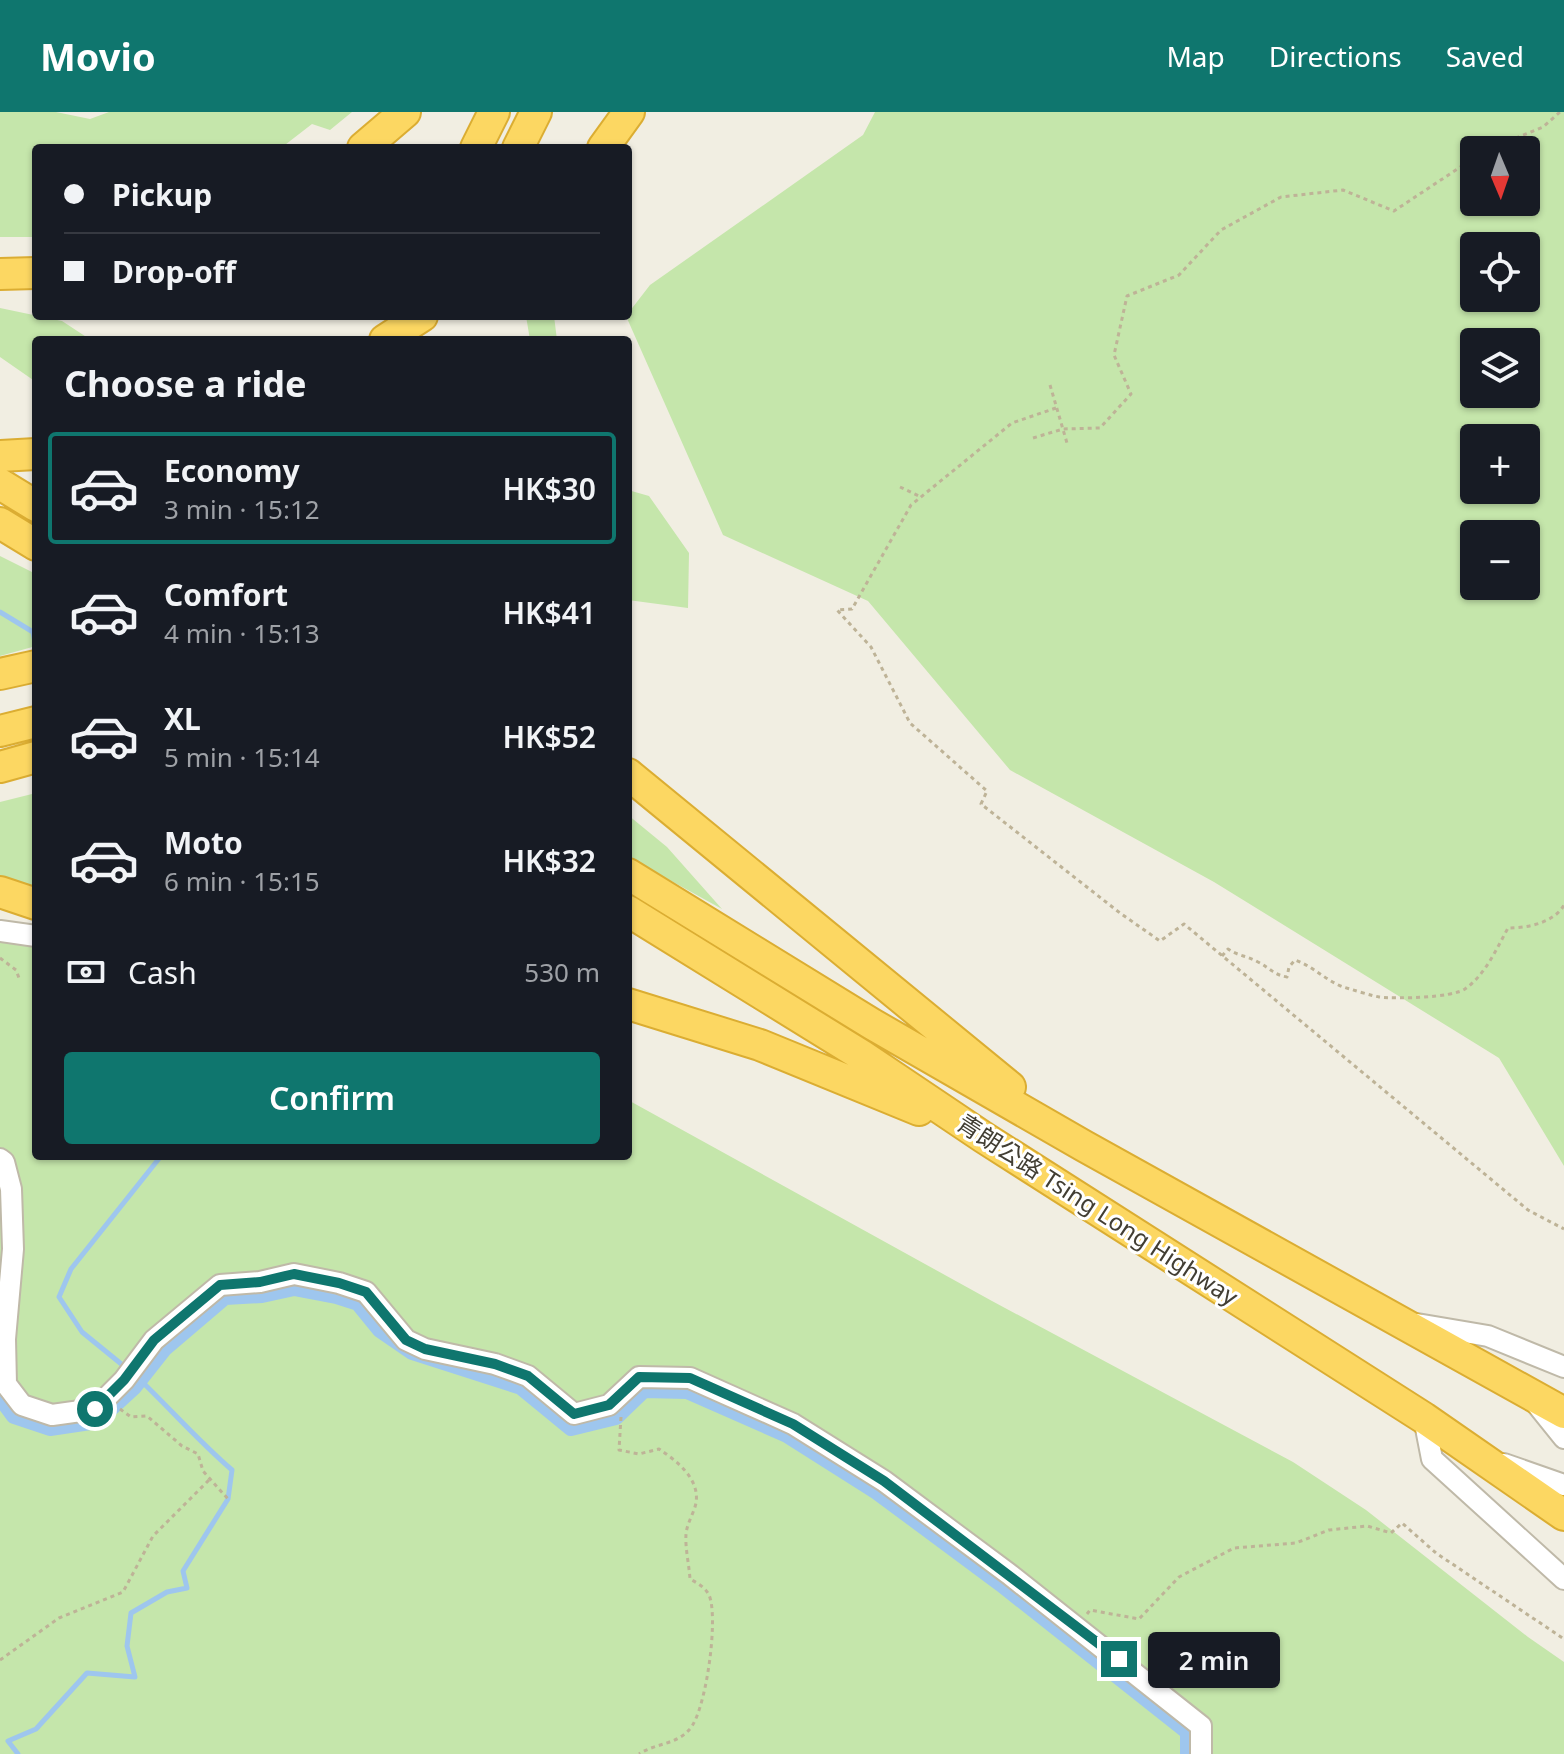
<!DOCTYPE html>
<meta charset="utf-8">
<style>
:root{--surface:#171b24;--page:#20242c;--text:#f1f3f6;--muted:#9ea1a6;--line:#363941;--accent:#0f766e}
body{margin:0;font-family:"Noto Sans","Noto Sans TC",sans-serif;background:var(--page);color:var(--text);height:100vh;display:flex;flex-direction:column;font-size:30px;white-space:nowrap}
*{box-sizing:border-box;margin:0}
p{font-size:26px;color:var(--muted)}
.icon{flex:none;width:44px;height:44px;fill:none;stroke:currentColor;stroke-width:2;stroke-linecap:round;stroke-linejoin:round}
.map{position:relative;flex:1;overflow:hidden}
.side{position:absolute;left:32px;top:224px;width:600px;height:824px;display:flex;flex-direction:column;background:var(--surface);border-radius:8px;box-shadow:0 2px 6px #0004}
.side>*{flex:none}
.top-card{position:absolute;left:32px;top:32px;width:600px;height:176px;border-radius:8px;box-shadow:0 2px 6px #0004;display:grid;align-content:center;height:176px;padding:0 32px;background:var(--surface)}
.needle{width:52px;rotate:178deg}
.tools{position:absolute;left:1460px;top:24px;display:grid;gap:16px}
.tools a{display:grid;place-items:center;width:80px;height:80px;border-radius:8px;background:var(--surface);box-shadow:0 2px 6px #0004;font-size:40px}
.end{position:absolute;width:36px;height:36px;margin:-18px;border:10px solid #0f766e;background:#fff;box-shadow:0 0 0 4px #fff}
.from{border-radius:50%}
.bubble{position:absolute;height:56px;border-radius:8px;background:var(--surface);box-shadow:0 2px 6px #0004;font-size:26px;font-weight:600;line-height:56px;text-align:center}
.top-card b{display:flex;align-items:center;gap:28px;height:76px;font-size:30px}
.top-card b+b{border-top:2px solid var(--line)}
.top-card i{width:20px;height:20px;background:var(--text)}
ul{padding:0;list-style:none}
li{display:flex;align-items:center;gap:24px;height:112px;margin:0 16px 12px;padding:0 16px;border:4px solid transparent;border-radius:8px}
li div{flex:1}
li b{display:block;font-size:30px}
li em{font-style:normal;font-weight:600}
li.selected{border-color:var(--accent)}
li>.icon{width:72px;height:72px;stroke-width:1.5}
h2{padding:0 32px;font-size:36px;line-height:96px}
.pay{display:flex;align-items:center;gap:20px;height:88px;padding:0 32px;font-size:30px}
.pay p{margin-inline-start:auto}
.cta{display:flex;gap:16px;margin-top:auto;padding:16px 32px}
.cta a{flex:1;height:92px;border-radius:8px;background:var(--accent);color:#fff;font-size:32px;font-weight:600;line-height:92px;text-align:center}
header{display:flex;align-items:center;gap:48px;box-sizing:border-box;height:112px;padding:0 40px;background:var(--accent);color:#fff}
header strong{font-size:38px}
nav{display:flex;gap:44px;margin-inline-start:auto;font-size:28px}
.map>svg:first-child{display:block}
</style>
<header>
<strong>Movio</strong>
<nav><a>Map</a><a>Directions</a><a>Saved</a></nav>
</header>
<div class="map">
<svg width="1564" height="1642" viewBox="0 0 1564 1642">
<rect width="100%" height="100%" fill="#f1eee2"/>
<path fill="#c5e6ab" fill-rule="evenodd" d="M 0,0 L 56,0 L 90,7 L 109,0 L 352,0 L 330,18 L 312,12 L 281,36 L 36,36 L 36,125 L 0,125 Z
M 875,0 L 1564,0 L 1564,1054 L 1499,946 L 1214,770 L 1010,658 L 868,489 L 723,423 L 626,204 L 650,173 L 863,23 ZM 1474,38 L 1526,38 L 1526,90 L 1474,90 ZM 1474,134 L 1526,134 L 1526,186 L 1474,186 ZM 1474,230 L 1526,230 L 1526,282 L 1474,282 ZM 1474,326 L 1526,326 L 1526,378 L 1474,378 ZM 1474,422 L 1526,422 L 1526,474 L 1474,474 Z
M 0,196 L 62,209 L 91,228 L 36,228 L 36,270 L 0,245 Z
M 526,204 L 554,204 L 557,228 L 530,228 Z
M 628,378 L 649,384 L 689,441 L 688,496 L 628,488 Z
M 0,444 L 36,462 L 36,534 L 0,544 Z
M 36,681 L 36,788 L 0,774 L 0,690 Z
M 628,703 L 667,735 L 722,797 L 628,745 Z
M 0,818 L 36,832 L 36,1044 L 628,1044 L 628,988 L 992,1189 L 1293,1350 L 1366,1398 L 1528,1525 L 1564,1550 L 1564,1642 L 0,1642 Z"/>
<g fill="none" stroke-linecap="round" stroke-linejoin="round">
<path stroke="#9ec6ee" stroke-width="5" d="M 0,500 L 33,520 L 36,536
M 125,1255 L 82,1220 L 59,1185 L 71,1157 L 161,1044
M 18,1642 L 8,1629 L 36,1617 L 87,1561 L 135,1565 L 127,1534 L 131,1501 L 167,1480 L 187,1476 L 183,1459 L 228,1387 L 232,1358 C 197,1328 167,1293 133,1261"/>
<path stroke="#9ec6ee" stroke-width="16" d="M 0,1285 L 14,1304 L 50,1316 L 97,1309 L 134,1275 L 164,1237 L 225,1185 L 262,1183 L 294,1176 L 336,1184 L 358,1191 L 380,1218 L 412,1240 L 521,1275 L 571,1316 L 616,1305 L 644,1278 L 687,1279 L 787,1323 L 877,1380 L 1001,1472 L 1188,1620 L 1188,1642"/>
<g stroke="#bfb9a8" stroke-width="24">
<path id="minor" d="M 0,819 L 36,824
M 0,1047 L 4,1050 L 11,1077 L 13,1137 L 5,1227 L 6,1272 L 22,1293 L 52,1303 L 95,1297 L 124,1268 L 154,1228 L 220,1173 L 260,1170 L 294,1162 L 339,1171 L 366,1180 L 406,1228 L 425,1237 L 495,1252 L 528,1264 L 574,1302 L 609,1293 L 639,1265 L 690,1266 L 793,1312 L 884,1369 L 1009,1462 L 1201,1614 L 1201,1642
M 1417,1212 L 1488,1224 L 1564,1255
M 1535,1290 L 1564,1326
M 1424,1306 L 1432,1347 L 1564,1467
M 1504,1352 L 1564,1373"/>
</g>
<g stroke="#dbad32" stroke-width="34">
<path id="highway" d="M 363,36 L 405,0
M 476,36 L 494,0
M 518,36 L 536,0
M 603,36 L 629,0
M 0,162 L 36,161
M 385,228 L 422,204
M 0,344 L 36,342
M 0,372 L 36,394
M 0,411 L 36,433
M 0,562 L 36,554
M 0,619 L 36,610
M 0,655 L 36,645
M 628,662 L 1010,975
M 628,762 L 872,912 L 1084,1034 L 1564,1301
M 0,780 L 36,792
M 628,799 L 861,943 L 983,1025 L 1424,1306 L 1564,1403
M 628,892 L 760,933 L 919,998"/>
</g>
<path stroke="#beb397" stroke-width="3" stroke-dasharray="4 4" stroke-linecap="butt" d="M 1486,38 L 1543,15 L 1560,0
M 1050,273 L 1067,331
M 1056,296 L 1012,311 L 911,393 L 852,497 L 837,498 L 871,535 L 910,611 L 987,679 L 981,692 L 1120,801 L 1160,829 L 1184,812 L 1528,1098 L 1564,1117
M 1033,326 L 1063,317 L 1100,316 L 1131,282 L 1114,243 L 1127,184 L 1179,163 L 1221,118 L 1281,85 L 1343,78 L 1394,99 L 1474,46
M 900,375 L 921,385
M 1222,844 L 1228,837 C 1238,844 1248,844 1258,850 C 1270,856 1274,863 1287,865 L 1289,855 L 1295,848 C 1313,854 1325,868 1343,875 C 1350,877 1373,884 1379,885 C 1396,887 1451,886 1465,877 C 1485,863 1496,838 1508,816 C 1527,816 1554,811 1564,793
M 0,846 L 16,858 L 19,866
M 120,1297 L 131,1305 L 147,1304 L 182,1334 L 198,1342 L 203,1359 L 228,1387
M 621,1305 L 619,1338 L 639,1342 L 659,1337 C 677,1349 700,1367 696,1391 C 694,1401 687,1411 686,1422 C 685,1436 689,1452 690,1467 C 697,1471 705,1475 709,1483 C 719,1505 706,1601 689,1618 C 675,1633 656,1631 639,1642
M 1087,1502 L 1090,1498 L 1139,1507 L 1179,1465 L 1234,1436 L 1296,1431 L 1329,1418 L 1367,1414 L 1391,1421 L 1402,1411 L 1436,1441 L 1564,1527
M 0,1548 L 59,1506 L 123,1480 L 153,1424 L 210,1367"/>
<use href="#minor" stroke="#fff" stroke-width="20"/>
<use href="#highway" stroke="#fcd762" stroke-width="30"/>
</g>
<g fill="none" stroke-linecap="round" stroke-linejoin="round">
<path stroke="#0f766e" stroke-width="10" d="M 95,1297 L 124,1268 L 154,1228 L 220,1173 L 260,1170 L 294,1162 L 339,1171 L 366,1180 L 406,1228 L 425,1237 L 495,1252 L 528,1264 L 574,1302 L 609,1293 L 639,1265 L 690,1266 L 793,1312 L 884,1369 L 1119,1547"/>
</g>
<g text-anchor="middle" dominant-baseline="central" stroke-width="6" stroke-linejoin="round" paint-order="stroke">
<g font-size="24" fill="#423e33" stroke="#fff">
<text transform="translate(1098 1097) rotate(33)">青朗公路 Tsing Long Highway</text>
</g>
</g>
</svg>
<div class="tools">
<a><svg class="needle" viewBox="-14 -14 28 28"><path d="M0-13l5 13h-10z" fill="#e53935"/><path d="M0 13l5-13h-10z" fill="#9ea1a6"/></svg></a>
<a><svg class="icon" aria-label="locate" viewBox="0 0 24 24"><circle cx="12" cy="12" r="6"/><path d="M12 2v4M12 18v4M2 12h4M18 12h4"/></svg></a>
<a><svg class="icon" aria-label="layers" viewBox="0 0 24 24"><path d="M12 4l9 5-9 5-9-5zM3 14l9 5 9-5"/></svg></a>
<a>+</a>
<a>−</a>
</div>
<i class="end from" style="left:95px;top:1297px"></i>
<i class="end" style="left:1119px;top:1547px"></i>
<div class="bubble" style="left:1148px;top:1520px;width:132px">2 min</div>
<div class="top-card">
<b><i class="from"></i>Pickup</b>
<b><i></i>Drop-off</b>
</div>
<section class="side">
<h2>Choose a ride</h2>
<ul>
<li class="selected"><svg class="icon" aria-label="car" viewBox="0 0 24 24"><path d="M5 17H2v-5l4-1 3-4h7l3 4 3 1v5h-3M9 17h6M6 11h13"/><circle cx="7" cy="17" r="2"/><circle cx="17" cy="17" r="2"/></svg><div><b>Economy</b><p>3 min · 15:12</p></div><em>HK$30</em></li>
<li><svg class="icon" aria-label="car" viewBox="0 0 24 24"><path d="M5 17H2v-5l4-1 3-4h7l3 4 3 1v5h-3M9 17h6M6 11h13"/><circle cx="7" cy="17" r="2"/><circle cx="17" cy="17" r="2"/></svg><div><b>Comfort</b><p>4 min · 15:13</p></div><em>HK$41</em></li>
<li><svg class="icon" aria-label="car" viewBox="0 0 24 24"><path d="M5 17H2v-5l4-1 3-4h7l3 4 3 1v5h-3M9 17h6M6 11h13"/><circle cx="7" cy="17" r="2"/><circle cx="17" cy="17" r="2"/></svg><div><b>XL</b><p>5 min · 15:14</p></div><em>HK$52</em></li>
<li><svg class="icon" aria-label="car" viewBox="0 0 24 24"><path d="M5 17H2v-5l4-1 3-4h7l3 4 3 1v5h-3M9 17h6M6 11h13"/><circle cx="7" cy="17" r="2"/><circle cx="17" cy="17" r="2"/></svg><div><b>Moto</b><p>6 min · 15:15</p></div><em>HK$32</em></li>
</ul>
<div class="pay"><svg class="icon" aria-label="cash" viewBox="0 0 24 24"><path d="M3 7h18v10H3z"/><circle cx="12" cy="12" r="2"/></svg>Cash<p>530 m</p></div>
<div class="cta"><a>Confirm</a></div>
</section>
</div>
